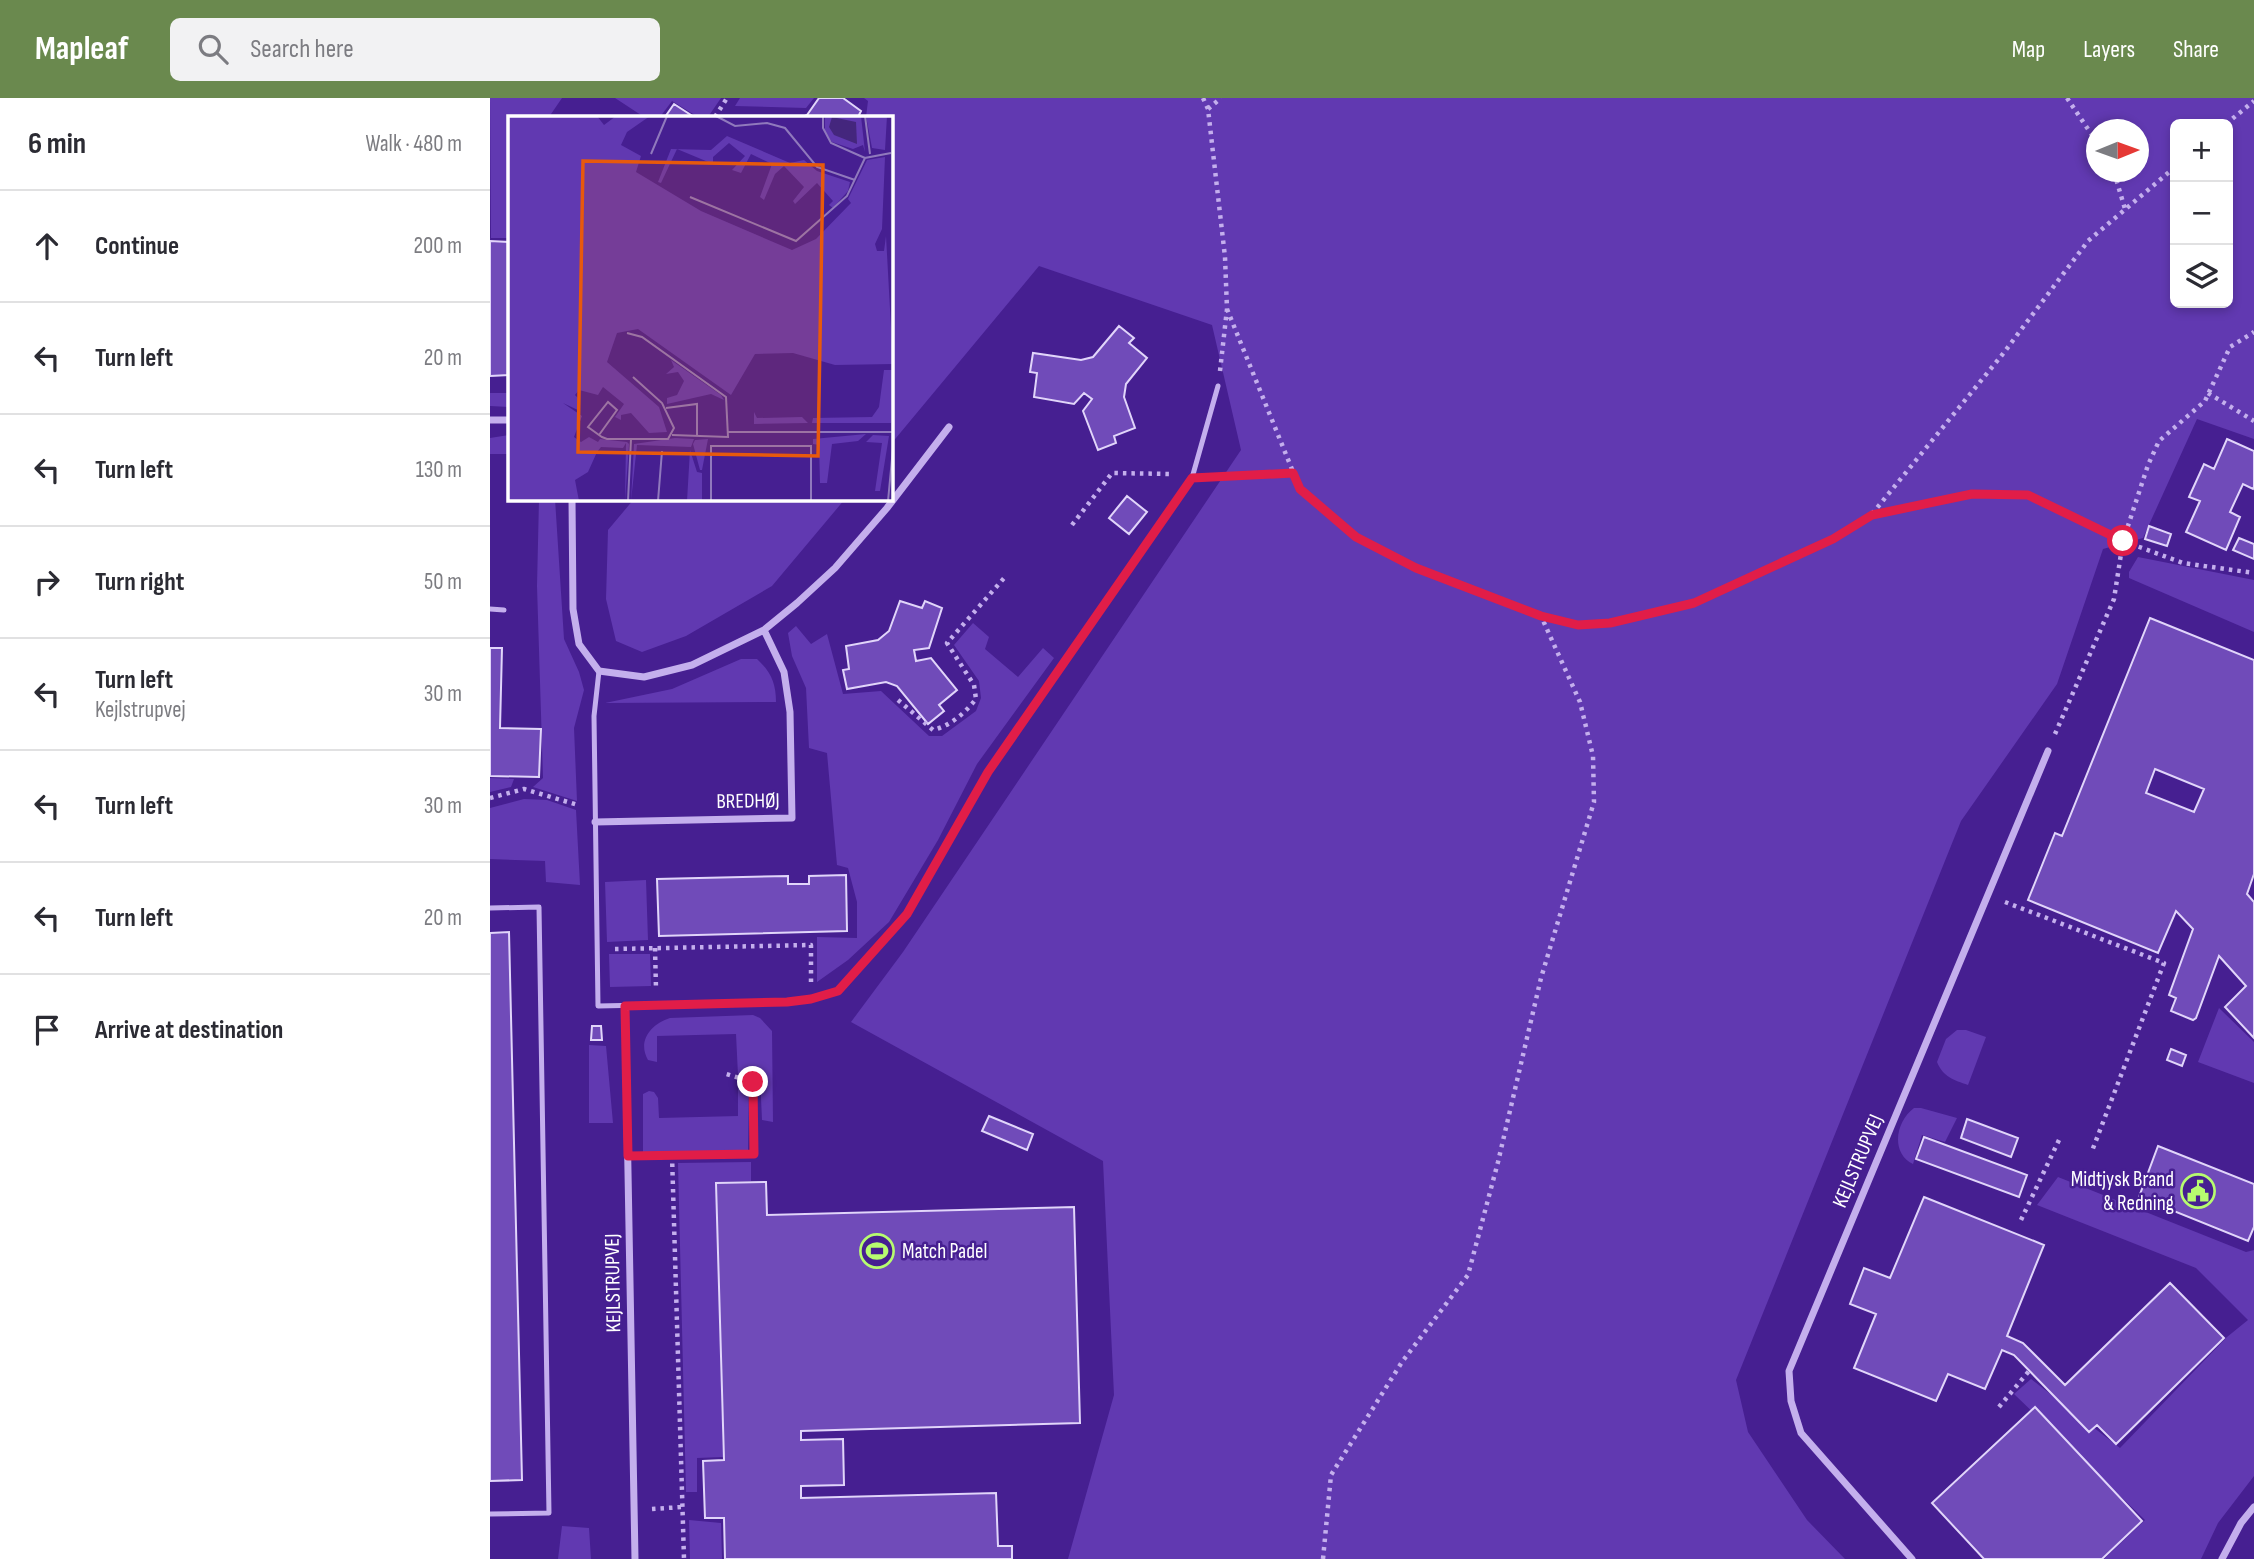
<!DOCTYPE html>
<html lang="en">
<head>
<meta charset="utf-8">
<style>
	body { margin:0; font-family:"Sofia Sans Condensed",sans-serif; background:#f2f2f3; color:#2b2b33 }
	.controls { position:absolute; right:21px; top:21px; display:grid; overflow:hidden; border-radius:10px; box-shadow:0 4px 10px #0003 }
	.controls button { width:63px; height:63px; display:grid; place-items:center; padding:0; border:0; border-bottom:2px solid #e1e1e2; background:#fff; color:#2b2b33; font:35px sans-serif }
	.compass { position:absolute; left:1596px; top:21px; width:63px; height:63px; border-radius:50%; background:#fff; box-shadow:0 4px 10px #0003; rotate:89deg }
	.stop { position:absolute; width:21px; height:21px; margin:-16px; border:5px solid #e11d48; border-radius:50%; background:#fff }
	.stop.end { background:#e11d48; border-color:#fff; box-shadow:0 2px 7px #0008 }
	.list { margin:0; padding:0; list-style:none }
	h2 { display:flex; justify-content:space-between; align-items:center; height:91px; margin:0; padding:0 28px; font-size:30px }
	h2 small { font-size:23px; font-weight:400; color:#7c7c81 }
	.list li { display:grid; grid-template-columns:46px 1fr auto; gap:21px; align-items:center; box-sizing:border-box; height:112px; padding:0 28px; border-top:2px solid #e1e1e2 }
	.list b { display:block; font-size:26px; white-space:nowrap }
	.list p { margin:0; font-size:23px; white-space:nowrap; color:#7c7c81 }
	.list em { font-size:23px; font-style:normal; color:#7c7c81 }
	.icon { flex:none; width:38px; height:38px; fill:none; stroke:currentColor; stroke-width:2; stroke-linecap:round; stroke-linejoin:round }
	.map { position:relative; flex:none; width:1764px; height:1461px; overflow:hidden }
	header { display:flex; align-items:center; gap:42px; box-sizing:border-box; height:98px; padding:0 35px; background:#6a894e; color:#fff }
	header strong { font-size:33px }
	nav { display:flex; gap:38px; margin-inline-start:auto; font-size:24px }
	.search { width:490px; height:63px; background:#f2f2f3; display:flex; align-items:center; gap:18px; box-sizing:border-box; padding:0 24px; border-radius:10px; color:#7c7c81; font-size:26px }
	main { display:flex }
	aside { flex:1; background:#fff }
	.map>svg:first-child { display:block }
</style>
</head>
<body>
<header>
<strong>Mapleaf</strong>
<div class="search"><svg class="icon" aria-label="search" viewBox="0 0 24 24"><circle cx="10" cy="10" r="6"/><path d="M15 15l6 6"/></svg>Search here</div>
<nav><a>Map</a><a>Layers</a><a>Share</a></nav>
</header>
<main>
<aside>
<h2>6 min<small>Walk · 480 m</small></h2>
<ul class="list">
<li><svg class="icon" aria-label="ahead" viewBox="0 0 24 24"><path d="M12 20V5M6 11l6-6 6 6"/></svg><div><b>Continue</b></div><em>200 m</em></li>
<li><svg class="icon" aria-label="left" viewBox="0 0 24 24"><path d="M17 20v-9H6M10 6l-5 5 5 5"/></svg><div><b>Turn left</b></div><em>20 m</em></li>
<li><svg class="icon" aria-label="left" viewBox="0 0 24 24"><path d="M17 20v-9H6M10 6l-5 5 5 5"/></svg><div><b>Turn left</b></div><em>130 m</em></li>
<li><svg class="icon" aria-label="right" viewBox="0 0 24 24"><path d="M7 20v-9h11M14 6l5 5-5 5"/></svg><div><b>Turn right</b></div><em>50 m</em></li>
<li><svg class="icon" aria-label="left" viewBox="0 0 24 24"><path d="M17 20v-9H6M10 6l-5 5 5 5"/></svg><div><b>Turn left</b><p>Kejlstrupvej</p></div><em>30 m</em></li>
<li><svg class="icon" aria-label="left" viewBox="0 0 24 24"><path d="M17 20v-9H6M10 6l-5 5 5 5"/></svg><div><b>Turn left</b></div><em>30 m</em></li>
<li><svg class="icon" aria-label="left" viewBox="0 0 24 24"><path d="M17 20v-9H6M10 6l-5 5 5 5"/></svg><div><b>Turn left</b></div><em>20 m</em></li>
<li><svg class="icon" aria-label="arrive" viewBox="0 0 24 24"><path d="M6 21V4h12l-3 4 3 4H6"/></svg><div><b>Arrive at destination</b></div></li>
</ul>
</aside>
<div class="map">
<svg width="1764" height="1461" viewBox="0 0 1764 1461">
	<rect width="100%" height="100%" fill="#461f91"/>
	<path fill="#6139b1" fill-rule="evenodd" d="M0 0H72L59 19H19V140H1Z
		M125 0H231L218 19H208L182 3 170 19H154Z
		M250 0H324L316 10 245 8Z
		M374 0H1764V341L1707 321 1653 440 1613 451 1567 586 1471 723 1246 1282 1258 1334 1317 1422 1355 1461H578L624 1297 613 1063 361 924 413 854 751 352 722 227 549 168 401 346V19H376L378 3ZM1738 26V205H1685V26ZM1606 32H1648V74H1606Z
		M0 295H19V309L0 308Z
		M19 337V356H0V340Z
		M49 401H65L74 541 89 574 94 592 84 630 87 703 43 689 53 680 47 488Z
		M144 401H355L282 488 196 538 152 554 126 543 116 501 118 432Z
		M1648 459 1764 482V534L1639 480V474Z
		M483 525 499 539 495 551 528 579 553 550 564 560 487 666 448 742 399 824 358 862 327 884V839L367 840V804L358 770 347 767 337 655 319 650 316 590 302 558 298 535 306 528 321 546 337 536 353 596 391 593 439 638H452L486 613 491 600 489 583 464 547Z
		M251 561H267C281 574 286 585 286 604L115 605 182 591Z
		M0 680 24 681 21 689 0 694Z
		M34 701 57 702 86 712 90 787 56 784 55 763 0 761V710Z
		M156 782 158 842 117 844 115 784Z
		M119 856H160L161 888 120 889Z
		M1729 910 1764 944V985L1708 964Z
		M263 917 270 920 282 933 283 1024 272 1022 270 978 248 977 246 936 167 938V964L158 962C147 943 161 926 180 920Z
		M1467 932H1476L1496 939 1478 987C1464 982 1453 979 1447 964L1456 941Z
		M99 947 116 948 123 1025H99Z
		M259 990 258 1053 153 1055V996L159 993 164 994 168 1000 169 1020 248 1018V991Z
		M1424 1010H1431L1467 1020 1455 1044 1432 1037 1423 1066C1400 1055 1406 1023 1424 1010Z
		M261 1064V1083L226 1084 233 1359 207 1360V1394H196L188 1065Z
		M1568 1079 1756 1154 1764 1152V1378L1728 1425 1711 1461H1614L1655 1422 1524 1296 1541 1281 1630 1350 1737 1239 1758 1222 1706 1170 1547 1107Z
		M199 1422 231 1425 232 1461H200Z
		M72 1428 99 1430 101 1461H68Z"/>
	<path fill="#704bb9" stroke="#e1d5fa" stroke-width="2" fill-rule="evenodd" d="M329 0H353L371 13 368 19H313L317 17Z
		M184 6 204 19H175Z
		M0 143 19 144V277L0 278Z
		M629 228 644 240 639 245 657 260 636 286 634 299 645 330 624 338 626 345 608 352 593 313 602 301 594 295 584 306 544 299 547 275 540 274 543 255 591 262 603 259Z
		M1737 341 1764 353V389L1763 391 1753 386 1740 414 1750 419 1736 452 1696 434 1710 403 1699 399 1714 366 1724 371Z
		M637 398 657 414 639 436 619 420Z
		M1659 428 1681 436 1677 448 1655 441Z
		M1749 440 1764 446V461L1743 452Z
		M410 503 432 510 435 503 452 510 439 550 424 552 426 563 441 560 467 592 449 607 454 613 438 626 407 588 396 584 357 591 353 572 359 571 356 548 388 542 399 533Z
		M1660 520 1764 562V776L1757 796 1764 804V940L1735 909 1756 888 1729 858 1706 920 1703 922 1681 913 1686 900 1679 897 1703 831 1686 813 1668 855 1538 802 1565 735 1572 738ZM1665 671 1714 691 1704 714 1656 695Z
		M0 550H12L10 630 51 631 49 679 0 678Z
		M356 777 357 833 169 838 167 781 298 778V786H319V778Z
		M19 834 32 1382 0 1383V835Z
		M102 928H111L112 942H101Z
		M1681 951 1696 957 1692 968 1677 962Z
		M499 1018 543 1036 537 1052 492 1033Z
		M1477 1021 1528 1040 1521 1059 1471 1040Z
		M1434 1039 1537 1077 1529 1099 1426 1061Z
		M1668 1048 1764 1086V1129L1758 1143 1649 1099Z
		M276 1084 277 1117 584 1109 590 1325 311 1333V1342L353 1341 354 1387 311 1388V1400L506 1395 508 1448H522V1461H235L234 1420H215L213 1363 234 1362 226 1085Z
		M1434 1099 1554 1147 1517 1238 1533 1245 1575 1287 1680 1185 1734 1240 1626 1346 1607 1327 1599 1334 1524 1257 1512 1252 1495 1291 1458 1276 1446 1303 1364 1270 1386 1216 1360 1206 1374 1170 1400 1180Z
		M1545 1309 1652 1423 1612 1461H1494L1442 1405Z"/>
	<g fill="none" stroke-linecap="round" stroke-linejoin="round">
		<path stroke="#c4afed" stroke-width="4.5" stroke-dasharray="3.5 5" stroke-linecap="butt" d="M713 0 718 11 735 159 737 211 730 273
			M1577 0 1606 43
			M718 11 731 0
			M225 19 237 0
			M1736 26 1764 3
			M1624 74 1635 111
			M737 211 810 391 866 438 926 470 1051 518 1088 527 1120 525 1204 505 1343 441 1382 417 1482 396 1538 397 1633 443 1693 465 1764 475
			M1718 295 1764 323
			M721 379 803 375
			M1382 416 1512 257 1598 143 1685 69
			M582 427 622 375 681 376
			M408 602 443 632C460 628 475 615 486 601L484 587 457 545 515 479
			M1565 636 1624 501 1633 443 1658 367 1669 343 1715 303 1740 249 1764 234
			M0 700 34 691 88 707
			M1515 804 1674 865 1602 1053
			M165 850 166 891
			M125 851 321 847V884
			M182 1057 194 1461
			M156 1058 264 1056 263 984 233 975
			M1531 1122 1569 1042
			M1509 1309 1539 1273
			M162 1411 192 1409
			M833 1461 841 1377 912 1264 978 1177 1008 1064 1051 880 1104 704 1103 658 1090 604 1051 518"/>
		<path stroke="#c4afed" stroke-width="5" d="M0 511 14 512
			M109 573 104 618 108 908 297 904 321 901 348 893 417 816 497 674 702 380 728 288
			M0 810 49 809 59 1415 0 1416"/>
		<path stroke="#c4afed" stroke-width="7" d="M0 322H19
			M82 401 83 511 89 546 109 573 154 579 202 567 274 532 307 505 345 470 397 410 459 329
			M105 724 302 720 300 614 294 574 274 532
			M135 908 145 1461
			M1422 1461 1311 1335 1301 1303 1299 1273 1558 653
			M1732 1461 1751 1425 1764 1409"/>
	</g>
	<g fill="none" stroke-linecap="round" stroke-linejoin="round">
		<path stroke="#e11d48" stroke-width="9" d="M263 984 264 1056 138 1058 135 908 297 904 321 901 348 893 417 816 498 674 702 380 803 375 810 391 866 439 926 470 1051 518 1088 527 1120 525 1204 505 1343 441 1382 417 1482 396 1538 397 1633 443"/>
	</g>
	<defs>
		<g id="civic-ring" transform="scale(1.75)"><circle r="9.5" fill="#461f91" stroke="#b7fc6f" stroke-width="1.5"/><path d="M-.6-6.5H3V-4.5H.6V-3L4-1V1h2V6H-6V1h2V-1L-.6-3ZM-1.2 2.5V6h2.4V2.5Z" fill="#b7fc6f"/></g>
		<g id="stadium-ring" transform="scale(1.75)"><circle r="9.5" fill="#461f91" stroke="#b7fc6f" stroke-width="1.5"/><path d="M0-5a6.5 5 0 1 0 0 10a6.5 5 0 1 0 0-10ZM-3.5-1.8h7v3.6h-7Z" fill="#b7fc6f"/></g>
	</defs>
	<g fill-rule="evenodd">
		<use href="#civic-ring" x="1708" y="1093"/>
		<use href="#stadium-ring" x="387" y="1153"/>
	</g>
	<g text-anchor="middle" dominant-baseline="central" stroke-width="5" stroke-linejoin="round" paint-order="stroke">
		<g font-size="21" fill="#fff" stroke="#461f91">
			<text transform="translate(258 703) rotate(-1)">BREDHØJ</text>
			<text transform="translate(1368 1063) rotate(-67)">KEJLSTRUPVEJ</text>
			<text transform="translate(123 1185) rotate(-91)">KEJLSTRUPVEJ</text>
		</g>
		<g font-size="21" fill="#fff" stroke="#461f91" text-anchor="end">
			<text x="1684" y="1081">Midtjysk Brand<tspan x="1684" dy="24">&amp; Redning</tspan></text>
			<text x="412" y="1153" text-anchor="start">Match Padel</text>
		</g>
	</g>
	<g transform="translate(18 18)">
		<rect width="385" height="385" fill="#461f91"/>
		<path d="M0 0H89L96 9 108 0H142L119 16 113 29 133 40 128 56 193 95 284 134 308 123 343 87 340 83 359 44 377 41 374 113 367 128 369 135H376L378 120 385 248 327 249 285 237 247 238 223 279 130 213 109 217 99 246 151 291 159 316 141 317 123 297 113 299V304L107 301 116 288 95 271 90 279 71 274 67 279 72 284V295L55 287 74 300 66 321 73 326 81 321 90 326 92 323 119 326 121 328 117 385 118 327 115 332 93 331 89 336 80 356 67 364 71 385H0ZM317 0H353L357 36 355 29 345 33 324 26 317 16ZM358 0H379L377 34 364 32ZM219 20 282 47 296 44 309 55 342 66 340 75 325 92 321 89 325 85 309 67 287 88 285 85 296 71 276 50 267 58 256 84 252 81 264 48 243 38 233 57 224 54 237 40 221 27 205 41V48L169 33 153 67 150 66 163 33 203 34ZM163 244 213 279 216 284 203 278 159 288V282L169 279 176 265 170 256 158 258 166 251ZM376 254H385L383 307H304L305 302 364 301 371 291ZM246 296 249 302 294 301 300 307 246 308ZM358 318 350 325 324 328 319 367H312L311 329 305 328V323ZM365 319 381 320 372 375H367L374 327 358 326ZM167 322 186 323 183 331 129 329 123 385 126 328ZM200 323 194 354H192L185 328 187 324ZM182 334 189 356 194 357V385H179Z" fill="#6139b1"/>
		<path d="M324 1 348 6 349 28 326 19 321 11Z" fill="#44267d"/>
		<path fill="none" stroke="#9079bd" stroke-width="2" d="M208 0 227 10 259 7 277 12 309 51 347 64M357 0 362 38M315 1V12L323 27 357 42M385 10V122M143 38 159 0M182 81 288 125 339 80 357 42 383 37M119 217 134 221 218 281 220 321 164 319M158 292 189 288V320M220 316H385M91 319 109 294 100 286 80 311 91 319 94 321 99 323H123L120 385M123 323H160L166 312 154 287 125 261M150 385 154 335M203 385V330H303V385M380 385 385 332"/>
		<path fill="#e8590c" fill-opacity="0.15" stroke="#e8590c" stroke-width="3.5" d="M75 45 315 49 310 340 70 336Z"/>
		<rect width="385" height="385" fill="none" stroke="#fff" stroke-width="3.5"/>
	</g>
</svg>
<div class="controls">
<button>+</button>
<button>−</button>
<button><svg class="icon" aria-label="layers" viewBox="0 0 24 24"><path d="M12 4l9 5-9 5-9-5zM3 14l9 5 9-5"/></svg></button>
</div>
<svg class="compass" viewBox="-18 -18 36 36"><path d="M0-13l5 13h-10z" fill="#e53935"/><path d="M0 13l5-13h-10z" fill="#7c7c81"/></svg>
<div class="stop" style="left:1633px;top:443px"></div>
<div class="stop end" style="left:263px;top:984px"></div>
</div>
</main>
</body>
</html>
